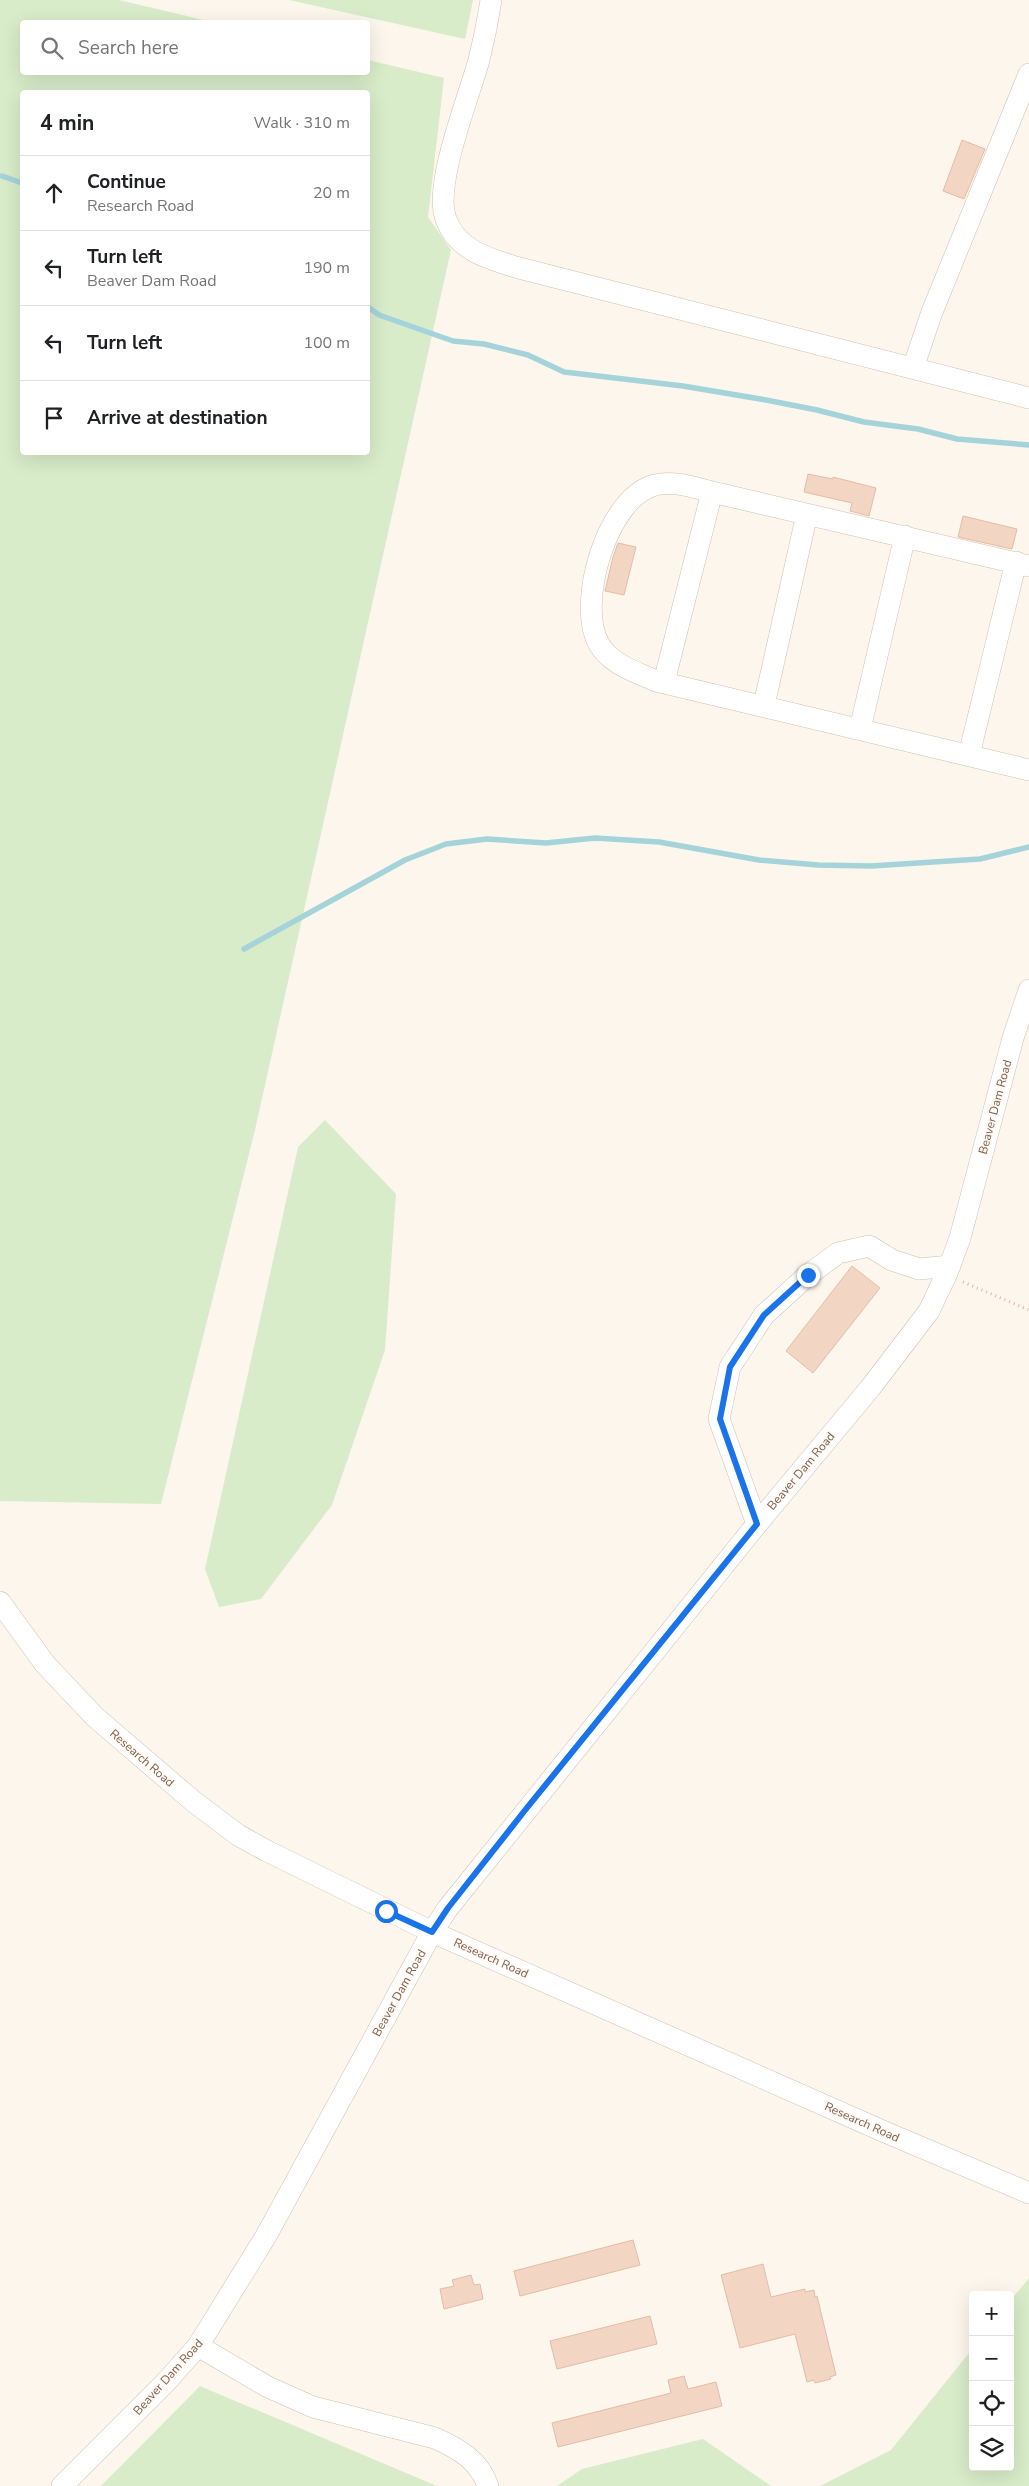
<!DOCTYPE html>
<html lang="en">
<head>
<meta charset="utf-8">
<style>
	body { margin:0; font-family:"Nunito Sans",sans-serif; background:#f6f6f6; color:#202124 }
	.controls { position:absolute; right:15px; bottom:15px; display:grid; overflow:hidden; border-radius:5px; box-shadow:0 5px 20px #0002 }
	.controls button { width:45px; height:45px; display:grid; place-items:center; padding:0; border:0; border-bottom:1px solid #e0e0e0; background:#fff; color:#202124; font:25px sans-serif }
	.stop { position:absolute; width:15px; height:15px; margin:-11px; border:4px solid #1a73e8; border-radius:50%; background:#fff }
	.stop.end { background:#1a73e8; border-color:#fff; box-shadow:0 1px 5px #0008 }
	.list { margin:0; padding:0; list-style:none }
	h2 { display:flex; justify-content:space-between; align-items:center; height:65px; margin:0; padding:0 20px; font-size:21px }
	h2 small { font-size:16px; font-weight:400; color:#757577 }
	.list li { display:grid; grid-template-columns:32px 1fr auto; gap:15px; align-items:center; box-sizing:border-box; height:75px; padding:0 20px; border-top:1px solid #e0e0e0 }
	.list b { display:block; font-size:19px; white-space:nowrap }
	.list p { margin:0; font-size:16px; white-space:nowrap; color:#757577 }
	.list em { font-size:16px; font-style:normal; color:#757577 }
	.icon { flex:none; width:28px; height:28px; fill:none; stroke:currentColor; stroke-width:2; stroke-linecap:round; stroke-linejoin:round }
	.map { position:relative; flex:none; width:1029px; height:2486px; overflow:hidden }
	.search { position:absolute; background:#fff; box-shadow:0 5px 20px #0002; left:20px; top:20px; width:350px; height:55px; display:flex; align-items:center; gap:12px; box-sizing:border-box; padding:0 18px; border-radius:5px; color:#757577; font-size:19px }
	.panel { position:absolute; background:#fff; box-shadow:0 5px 20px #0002; left:20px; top:90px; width:350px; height:365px; border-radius:5px }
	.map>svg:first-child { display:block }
</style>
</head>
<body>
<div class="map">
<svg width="1029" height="2486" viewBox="0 0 1029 2486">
	<rect width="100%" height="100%" fill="#fdf6ec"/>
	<path fill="#d8ecc9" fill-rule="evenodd" d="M0 0H119L212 22H22V72H368V60L444 78 428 217 451 250 255 1130 161 1504 0 1501ZM22 92H368V452H22Z
		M289 0H473L465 39Z
		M325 1120 396 1194 385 1350 332 1505 261 1599 219 1607 205 1569 298 1147Z
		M1029 2278V2486H820L891 2450 973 2348V2467H1010V2301Z
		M200 2386 437 2486H101Z
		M703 2439 771 2486H557L582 2469Z"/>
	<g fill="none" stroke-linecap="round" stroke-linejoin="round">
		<path stroke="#a5d3da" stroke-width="5.5" d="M2 176 22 183
			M368 307 379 315 453 341 484 344 528 355 564 372 683 386 766 400 817 410 864 422 918 429 957 439 1029 445
			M244 949 405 860 446 844 487 839 546 843 595 838 659 842 759 860 818 865 871 866 980 859 1029 847"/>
	</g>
	<path fill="#f3d5c3" stroke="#e6bba3" d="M962 140 985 149 964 199 943 191Z
		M808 474 833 479V477L876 488 869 516 850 511 852 503 804 492Z
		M963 516 1017 529 1012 549 958 537Z
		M618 543 636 547 624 595 605 591 613 557Z
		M852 1266 880 1288 813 1373 786 1351Z
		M633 2240 640 2265 520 2296 514 2271Z
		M763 2264 771 2297 805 2289V2292L814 2290 815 2297 817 2296 836 2375 830 2377 831 2379 815 2383 814 2380 807 2382 795 2334 740 2348 721 2275Z
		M471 2275 474 2285 480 2284 483 2299 444 2309 440 2289 454 2286 452 2280Z
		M650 2316 657 2344 557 2369 550 2341Z
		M684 2376 688 2389 716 2382 722 2406 558 2447 552 2423 671 2393 668 2380Z"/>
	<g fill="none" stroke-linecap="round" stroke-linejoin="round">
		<g stroke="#d1beb0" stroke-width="22">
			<path id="minor" d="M491 0C488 20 484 40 479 60 469 97 433 185 446 219 457 251 490 259 519 268L1029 398
				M913 368 932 312 1029 74
				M1029 566 712 492C695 488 673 480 655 485 607 497 576 604 599 644 610 664 636 672 656 681L1029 770
				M664 682 712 492
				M764 705 807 514
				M860 729 905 536
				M969 755 1016 562
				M757 1524 719 1419 730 1367 764 1315 808 1275 838 1253 869 1246 892 1260 919 1269 950 1266
				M0 1602 45 1664 95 1717 193 1801 238 1835 267 1851 432 1932 885 2132 1029 2193
				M198 2346 268 2387 313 2407 435 2438C459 2449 479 2460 488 2486
				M62 2486 166 2382 198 2346 266 2236 432 1932 448 1908 757 1524 871 1387 929 1311 947 1273 960 1238 1013 1038 1029 990"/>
		</g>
		<path stroke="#d9b8a5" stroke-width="3" stroke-dasharray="1 4" stroke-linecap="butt" d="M963 1282 1029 1310"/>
		<use href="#minor" stroke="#fff" stroke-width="21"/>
	</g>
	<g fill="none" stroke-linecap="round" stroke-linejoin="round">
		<path stroke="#1a73e8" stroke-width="6" d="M386 1911 432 1932 448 1908 526 1809 757 1524 720 1419 730 1367 764 1315 808 1275"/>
	</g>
	<g text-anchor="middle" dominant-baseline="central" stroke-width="4" stroke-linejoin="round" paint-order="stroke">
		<g font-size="12" fill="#7a5c4d" stroke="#fffaf3">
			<text transform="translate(995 1107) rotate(-75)">Beaver Dam Road</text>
			<text transform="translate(801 1471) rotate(-50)">Beaver Dam Road</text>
			<text transform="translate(142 1758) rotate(41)">Research Road</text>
			<text transform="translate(491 1958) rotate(24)">Research Road</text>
			<text transform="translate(399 1993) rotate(-61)">Beaver Dam Road</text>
			<text transform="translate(862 2122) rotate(24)">Research Road</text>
			<text transform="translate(168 2377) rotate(-48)">Beaver Dam Road</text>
		</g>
	</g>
</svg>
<div class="controls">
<button>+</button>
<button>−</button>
<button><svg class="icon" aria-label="locate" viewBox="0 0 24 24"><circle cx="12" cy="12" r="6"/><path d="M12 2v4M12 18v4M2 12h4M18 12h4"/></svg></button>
<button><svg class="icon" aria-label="layers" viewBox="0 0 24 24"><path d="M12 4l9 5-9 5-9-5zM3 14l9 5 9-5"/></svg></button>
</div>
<div class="stop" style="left:386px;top:1911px"></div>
<div class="stop end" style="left:808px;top:1275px"></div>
<div class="search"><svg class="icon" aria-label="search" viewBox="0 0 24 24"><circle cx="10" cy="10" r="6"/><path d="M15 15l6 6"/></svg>Search here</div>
<section class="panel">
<h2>4 min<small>Walk · 310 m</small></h2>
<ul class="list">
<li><svg class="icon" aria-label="ahead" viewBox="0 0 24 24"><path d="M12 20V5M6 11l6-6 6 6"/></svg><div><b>Continue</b><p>Research Road</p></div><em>20 m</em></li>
<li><svg class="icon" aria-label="left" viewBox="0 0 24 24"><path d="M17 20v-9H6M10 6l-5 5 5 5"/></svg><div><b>Turn left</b><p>Beaver Dam Road</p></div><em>190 m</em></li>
<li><svg class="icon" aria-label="left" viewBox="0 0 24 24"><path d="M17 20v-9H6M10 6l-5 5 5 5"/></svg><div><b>Turn left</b></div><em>100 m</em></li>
<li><svg class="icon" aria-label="arrive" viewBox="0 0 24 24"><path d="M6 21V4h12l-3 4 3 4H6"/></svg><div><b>Arrive at destination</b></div></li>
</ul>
</section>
</div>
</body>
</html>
